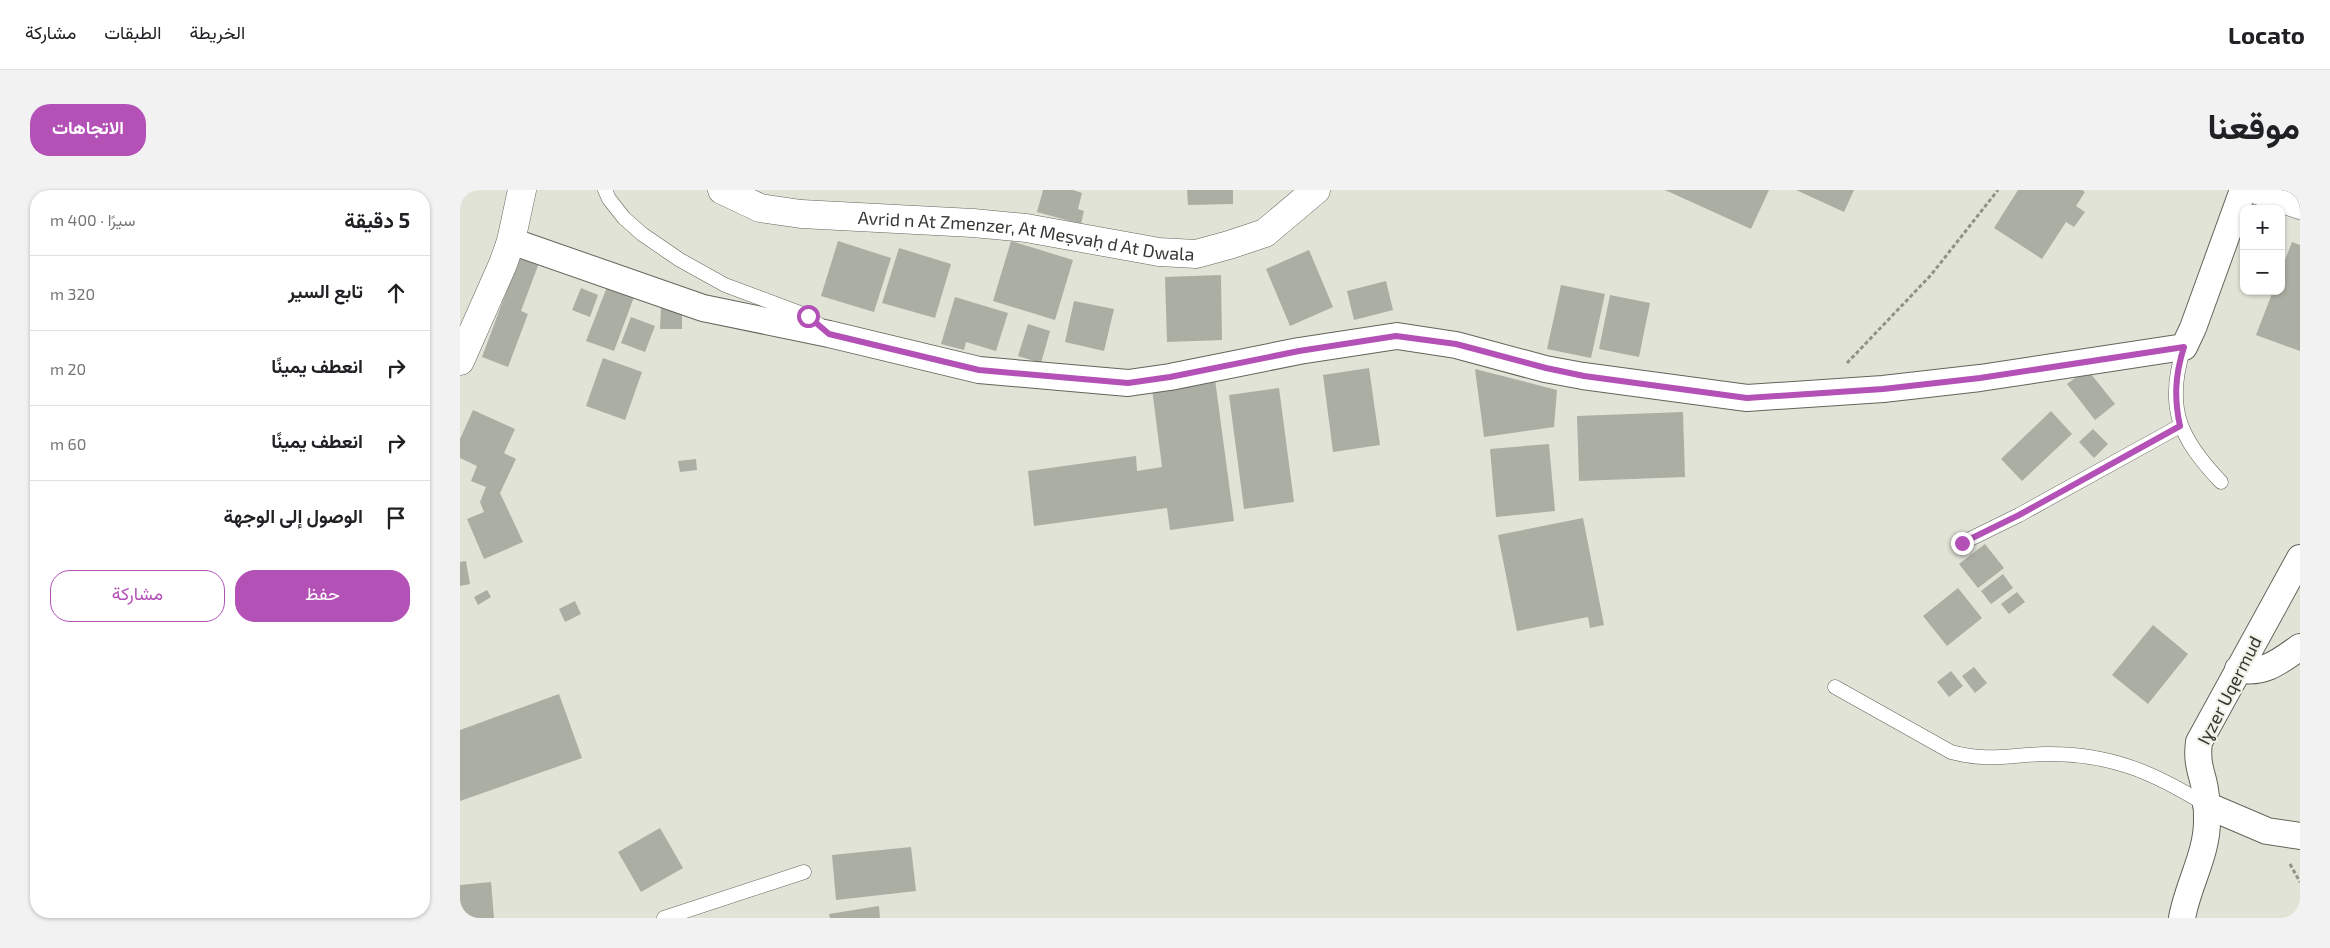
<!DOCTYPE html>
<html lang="ar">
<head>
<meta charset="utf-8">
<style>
	body { margin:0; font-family:"Exo 2",Vazirmatn,sans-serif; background:#f2f2f2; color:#202124; direction:rtl }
	.controls { position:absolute; right:15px; top:15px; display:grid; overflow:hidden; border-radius:10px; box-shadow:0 1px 4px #0004 }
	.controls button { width:45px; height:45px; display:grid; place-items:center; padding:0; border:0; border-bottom:1px solid #e0e0e0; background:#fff; color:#202124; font:25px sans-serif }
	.stop { position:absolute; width:15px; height:15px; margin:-11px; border:4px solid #b451b7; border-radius:50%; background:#fff }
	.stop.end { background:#b451b7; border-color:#fff; box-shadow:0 1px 5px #0008 }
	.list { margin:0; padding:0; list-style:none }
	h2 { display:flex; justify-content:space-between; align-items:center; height:65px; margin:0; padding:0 20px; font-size:21px }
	h2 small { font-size:16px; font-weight:400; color:#757577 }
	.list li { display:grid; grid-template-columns:32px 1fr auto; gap:15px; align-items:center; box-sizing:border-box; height:75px; padding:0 20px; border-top:1px solid #e0e0e0 }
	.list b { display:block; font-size:19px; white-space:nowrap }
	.list em { font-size:16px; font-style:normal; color:#757577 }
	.actions { display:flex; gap:10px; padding:15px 20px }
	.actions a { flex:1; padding:11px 0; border:1px solid #b451b7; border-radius:20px; text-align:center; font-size:18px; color:#b451b7 }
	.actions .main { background:#b451b7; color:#fff }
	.icon { flex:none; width:28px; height:28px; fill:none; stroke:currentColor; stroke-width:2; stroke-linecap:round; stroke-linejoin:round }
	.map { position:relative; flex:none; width:1840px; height:728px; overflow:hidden; direction:ltr; border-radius:20px }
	header { display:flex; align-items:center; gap:30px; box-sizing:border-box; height:70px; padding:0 25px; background:#fff; border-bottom:1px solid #e0e0e0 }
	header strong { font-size:24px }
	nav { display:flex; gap:28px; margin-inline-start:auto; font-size:18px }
	.intro { display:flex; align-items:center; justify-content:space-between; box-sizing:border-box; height:120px; padding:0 30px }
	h1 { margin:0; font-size:35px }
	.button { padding:12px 22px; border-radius:20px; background:#b451b7; color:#fff; font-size:18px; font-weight:700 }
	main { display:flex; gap:30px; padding:0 30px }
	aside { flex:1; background:#fff; border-radius:20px; box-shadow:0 1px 4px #0004 }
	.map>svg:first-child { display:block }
</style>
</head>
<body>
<header>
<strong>Locato</strong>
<nav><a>الخريطة</a><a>الطبقات</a><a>مشاركة</a></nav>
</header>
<div class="intro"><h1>موقعنا</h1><a class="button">الاتجاهات</a></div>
<main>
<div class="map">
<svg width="1840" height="728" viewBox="0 0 1840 728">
	<rect width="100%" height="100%" fill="#e1e3d7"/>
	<path fill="#abaea2" d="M583 0H613L622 3 618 19 624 21 621 34 577 22Z
		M727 0H773V14L728 15Z
		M1205 0H1309L1291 39Z
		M1336 0H1394L1384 22Z
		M1558 0H1622L1625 2 1616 16 1625 22 1614 37 1606 32 1582 69 1534 38Z
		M378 51 431 68 414 122 361 106Z
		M551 51 613 70 595 130 533 111Z
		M1832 52 1840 55V161L1796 145 1813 101H1821V80Z
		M439 58 491 74 475 128 422 113Z
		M849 60 873 117 830 136 806 79Z
		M60 65 79 73 61 121 68 124 48 177 22 167Z
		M761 85 762 150 707 152 705 87Z
		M926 91 933 120 894 130 887 101Z
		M1101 95 1145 104 1131 168 1087 159Z
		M147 97 174 107 154 161 126 151Z
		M121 98 138 105 130 127 112 120Z
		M1150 105 1190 113 1179 167 1139 159Z
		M495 107 548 123 536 161 506 152 504 160 481 154Z
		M614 111 654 119 644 161 605 152Z
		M201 117H222V139H200Z
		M171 127 195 136 185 162 161 153Z
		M568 134 590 141 581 173 558 166Z
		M143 168 182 182 165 230 126 216Z
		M909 178 920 255 873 262 863 185Z
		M1015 179 1097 200 1094 237 1024 247Z
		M1627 179 1655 214 1635 230 1607 194Z
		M754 182 774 331 710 340 707 318 574 336 568 281 676 266 677 281 702 277 691 191Z
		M819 198 834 312 784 319 769 205Z
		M13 220 55 239 44 263 56 269 40 303 63 352 24 369 7 329 24 322 20 312 26 297 11 291 17 276 0 268V249Z
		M1591 221 1612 244 1562 291 1541 269Z
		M1223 222 1225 287 1119 291 1117 226Z
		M1633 239 1648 254 1634 268 1619 252Z
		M1089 254 1095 321 1036 327 1030 259Z
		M236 269 237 280 220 282 218 271Z
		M1123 328 1144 435 1130 438 1128 427 1057 441 1038 345Z
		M1525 354 1544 378 1518 398 1499 374Z
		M6 371 10 394 0 396V372Z
		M1543 384 1553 398 1531 414 1521 401Z
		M1498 398 1522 428 1487 456 1463 426Z
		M27 400 31 407 18 415 14 407Z
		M1557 402 1565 412 1549 424 1541 414Z
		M115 411 121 424 105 432 99 419Z
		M1693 435 1728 464 1688 514 1652 485Z
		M1514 477 1527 493 1515 503 1502 486Z
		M1491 481 1503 496 1489 507 1477 492Z
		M99 504 122 568 0 611V540Z
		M200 638 223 678 181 702 158 662Z
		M451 657 456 701 376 710 372 665Z
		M31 692 34 728H0V695Z
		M419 716 420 728H370L369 724Z"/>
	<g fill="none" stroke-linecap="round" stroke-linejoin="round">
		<g stroke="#63655a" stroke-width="15">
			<path id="service" d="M145 0 149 9 164 28 182 44 220 70 265 95 348 126 363 138
				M1724 157C1705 217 1719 248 1761 292
				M1502 353 1559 325 1720 236
				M1375 497 1491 562C1527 572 1550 565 1585 564 1649 563 1693 582 1746 615
				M204 728 344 682"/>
		</g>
		<g stroke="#63655a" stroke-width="28">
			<path id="minor" d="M51 51 243 118 369 144 519 180 668 193 710 187 839 161 937 146 996 155 1085 179 1123 186 1287 208 1423 199 1520 188 1724 157 1733 138 1783 0
				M1778 479C1804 485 1820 471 1840 457
				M1746 615 1807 641 1840 646
				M1722 728C1728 694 1748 663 1747 628 1747 616 1746 601 1743 590 1739 576 1737 567 1739 552L1840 368"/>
		</g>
		<g stroke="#63655a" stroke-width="29">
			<path id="tertiary" d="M0 171 43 74 51 51 62 0"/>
		</g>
		<g stroke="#63655a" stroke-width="29">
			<g id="secondary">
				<path id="s1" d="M262 0 300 18 341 24 513 33 566 38 699 62 736 64 769 55 805 43 856 0"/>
				<path d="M1797 0 1840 15"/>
			</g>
		</g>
		<path stroke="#909188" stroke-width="3" stroke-dasharray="4 2.5" stroke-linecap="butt" d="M1387 173 1471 85 1538 0
			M1830 674 1840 692"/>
		<use href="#service" stroke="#fff" stroke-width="14"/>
		<use href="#minor" stroke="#fff" stroke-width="26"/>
		<use href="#tertiary" stroke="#fff" stroke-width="28"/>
		<use href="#secondary" stroke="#fff" stroke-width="28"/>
	</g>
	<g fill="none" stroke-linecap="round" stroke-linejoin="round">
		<path stroke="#b451b7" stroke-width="6" d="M348 126 369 144 519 180 668 193 710 187 839 161 936 146 996 154 1086 178 1124 186 1287 208 1423 199 1520 188 1724 157C1715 185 1714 208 1720 236L1559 325 1502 353"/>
	</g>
	<g text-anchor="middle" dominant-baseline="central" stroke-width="4" stroke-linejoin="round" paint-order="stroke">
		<g font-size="18" fill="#363732" stroke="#eef1e4">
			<text stroke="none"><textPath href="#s1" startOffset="310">Avrid n At Zmenzer, At Meṣvaḥ d At Dwala</textPath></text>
			<text transform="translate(1769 500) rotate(-63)">Iɣzer Uqermud</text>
		</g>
	</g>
</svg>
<div class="controls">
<button>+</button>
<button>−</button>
</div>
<div class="stop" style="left:348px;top:126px"></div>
<div class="stop end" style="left:1502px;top:353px"></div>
</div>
<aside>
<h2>5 دقيقة<small>سيرًا · 400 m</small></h2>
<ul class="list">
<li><svg class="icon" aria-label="ahead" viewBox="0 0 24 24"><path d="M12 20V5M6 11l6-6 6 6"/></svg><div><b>تابع السير</b></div><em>320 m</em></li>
<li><svg class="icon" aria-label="right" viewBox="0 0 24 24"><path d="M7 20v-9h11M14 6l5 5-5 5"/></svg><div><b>انعطف يمينًا</b></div><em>20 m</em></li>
<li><svg class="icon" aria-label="right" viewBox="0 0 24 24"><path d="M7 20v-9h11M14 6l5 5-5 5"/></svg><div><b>انعطف يمينًا</b></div><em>60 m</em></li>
<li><svg class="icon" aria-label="arrive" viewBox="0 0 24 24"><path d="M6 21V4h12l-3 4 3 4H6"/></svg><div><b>الوصول إلى الوجهة</b></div></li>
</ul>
<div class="actions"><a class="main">حفظ</a><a>مشاركة</a></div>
</aside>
</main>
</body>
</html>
